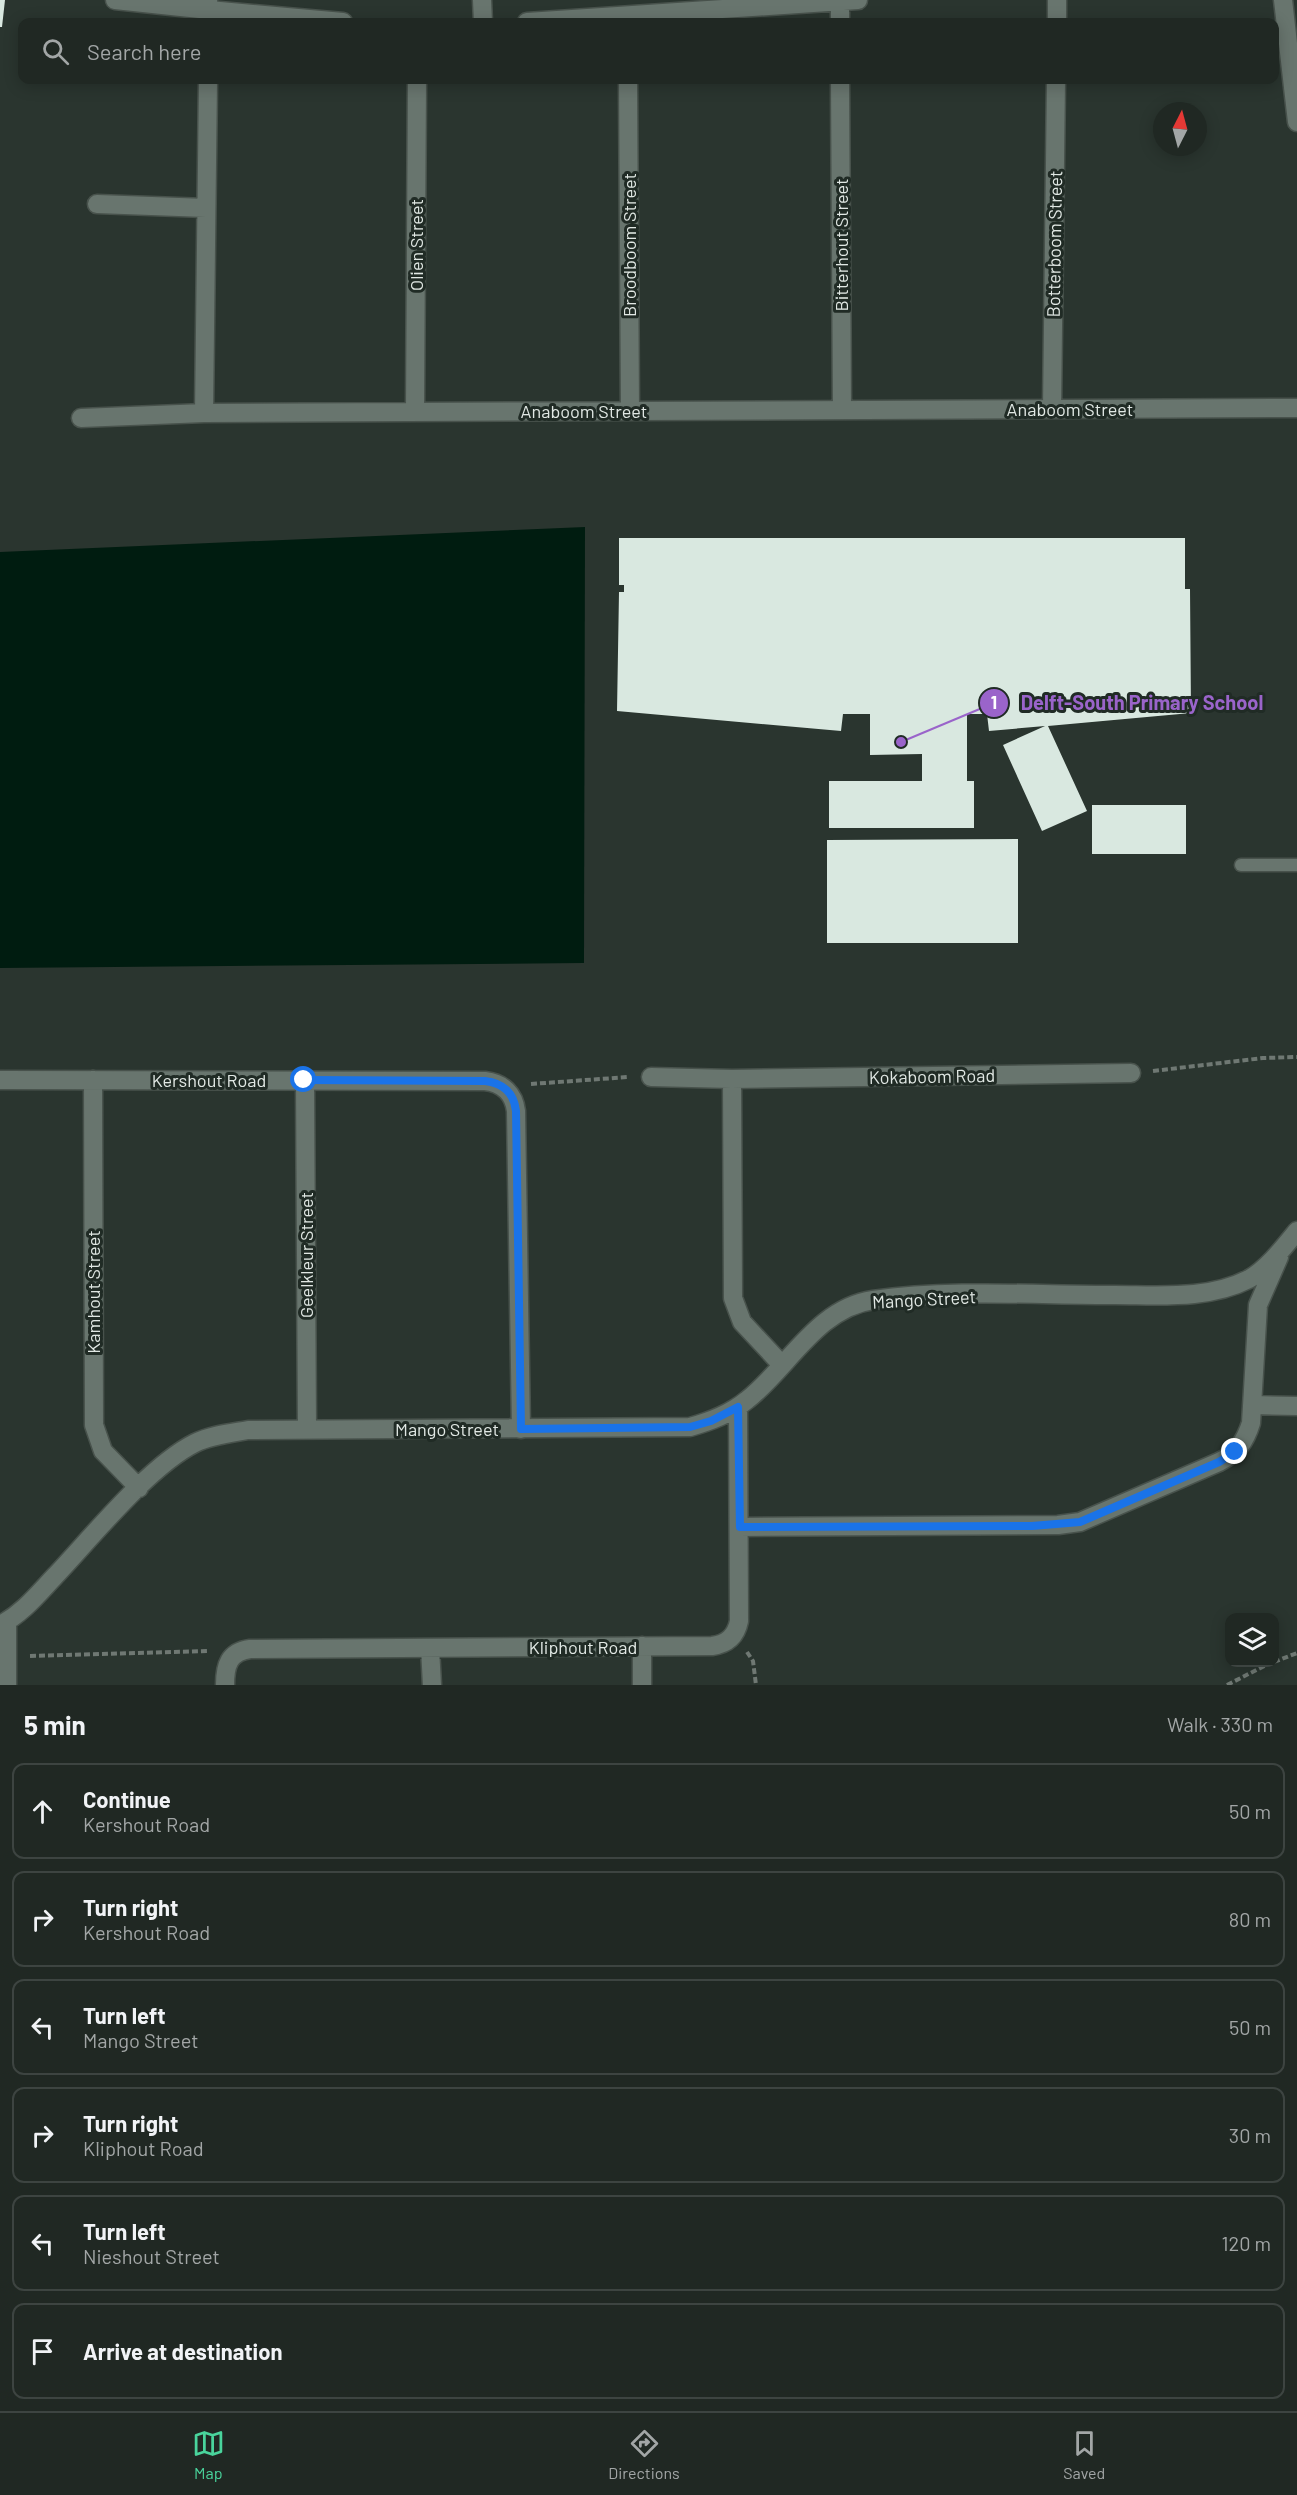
<!DOCTYPE html>
<html lang="en">
<head>
<meta charset="utf-8">
<style>
	body { margin:0; font-family:Barlow,sans-serif; background:#28302b; color:#f1f3f6 }
	.controls { position:absolute; right:18px; bottom:18px; display:grid; overflow:hidden; border-radius:12px; box-shadow:0 3px 15px #0003 }
	.controls button { width:54px; height:54px; display:grid; place-items:center; padding:0; border:0; border-bottom:2px solid #3d4441; background:#202823; color:#f1f3f6; font:30px sans-serif }
	.compass { position:absolute; left:1153px; top:102px; width:54px; height:54px; border-radius:50%; background:#202823; box-shadow:0 3px 15px #0003; rotate:6deg }
	.stop { position:absolute; width:18px; height:18px; margin:-14px; border:4px solid #1a73e8; border-radius:50%; background:#fff }
	.stop.end { background:#1a73e8; border-color:#fff; box-shadow:0 2px 6px #0008 }
	.list { margin:0; padding:0; list-style:none }
	h2 { display:flex; justify-content:space-between; align-items:center; height:78px; margin:0; padding:0 24px; font-size:26px }
	h2 small { font-size:20px; font-weight:400; color:#a2a6a6 }
	.list li { display:grid; grid-template-columns:39px 1fr auto; gap:18px; align-items:center; box-sizing:border-box; height:96px; margin:0 12px 12px; padding:0 12px; border:2px solid #3d4441; border-radius:12px }
	.list b { display:block; font-size:22px; white-space:nowrap }
	.list p { margin:0; font-size:20px; white-space:nowrap; color:#a2a6a6 }
	.list em { font-size:20px; font-style:normal; color:#a2a6a6 }
	.icon { flex:none; width:33px; height:33px; fill:none; stroke:currentColor; stroke-width:2; stroke-linecap:round; stroke-linejoin:round }
	.map { position:relative; flex:none; width:1297px; height:1685px; overflow:hidden }
	.search { position:absolute; background:#202823; box-shadow:0 3px 15px #0003; left:18px; right:18px; top:18px; height:66px; display:flex; align-items:center; gap:15px; box-sizing:border-box; padding:0 21px; border-radius:12px; color:#a2a6a6; font-size:22px }
	.sheet { height:726px; background:#202823 }
	nav { display:flex; justify-content:space-around; align-items:center; box-sizing:border-box; height:84px; border-top:2px solid #3d4441; background:#202823; font-size:16px; color:#a2a6a6 }
	nav a { display:grid; justify-items:center; gap:3px }
	nav .on { color:#49d49c }
	.map>svg:first-child { display:block }
</style>
</head>
<body>
<div class="map">
<svg width="1297" height="1685" viewBox="0 0 1297 1685">
	<rect width="100%" height="100%" fill="#2a352f"/>
	<path fill="#001c10" d="M585 527 584 963 0 968V552Z"/>
	<path fill="#d9e8e0" d="M0 0H5L2 27H0Z
		M619 538H1185V589H1190L1191 713 1048 726 1087 811 1042 831 1003 745 1045 726 989 731 987 714H967V781H974V828H829V781H922V754L870 755V714H843L841 731 617 711 619 592H624V585H619Z
		M1092 805H1186V854H1092Z
		M1018 839V943H827V840Z"/>
	<g fill="none" stroke-linecap="round" stroke-linejoin="round">
		<g stroke="#48524c" stroke-width="15">
			<path id="service" d="M1241 865H1297"/>
		</g>
		<g stroke="#48524c" stroke-width="21">
			<path id="minor" d="M115 0 209 10 208 0
				M482 0 483 22
				M1283 0 1297 122
				M840 1V22
				M209 22V10L343 22
				M527 22 858 0
				M1057 22V0
				M208 80 204 413 1297 408
				M628 80 630 411
				M840 80 842 410
				M97 204 206 208
				M1052 409 1056 80
				M415 411 417 80
				M81 418 204 413
				M651 1077 732 1079 1131 1073
				M732 1079 733 1298 742 1322 782 1365
				M0 1080 485 1081C503 1083 514 1094 516 1111L521 1429
				M93 1080 94 1425 103 1451 139 1488
				M305 1080 307 1430
				M1252 1405 1297 1406
				M739 1527 1058 1525 1080 1522 1219 1462C1237 1453 1245 1442 1251 1423L1258 1305 1279 1257
				M7 1622V1685
				M0 1625C22 1614 38 1594 55 1576 91 1538 149 1466 195 1443 211 1435 231 1433 248 1430L690 1427C711 1421 730 1414 747 1400 788 1368 817 1308 873 1300 952 1289 1035 1295 1115 1295 1159 1295 1208 1300 1249 1279 1267 1269 1284 1247 1297 1231
				M430 1648 432 1685
				M225 1685C225 1665 229 1652 250 1649L712 1646C727 1644 736 1636 739 1621L738 1407
				M642 1685V1646"/>
		</g>
		<path stroke="#6f7873" stroke-width="4" stroke-dasharray="6 3" stroke-linecap="butt" d="M1153 1071 1263 1058 1297 1057
			M531 1084 628 1077
			M747 1652 753 1661 756 1685
			M30 1656 208 1651
			M1274 1662 1297 1653
			M1227 1685 1272 1662"/>
		<use href="#service" stroke="#68756e" stroke-width="12"/>
		<use href="#minor" stroke="#68756e" stroke-width="18"/>
	</g>
	<g fill="none" stroke-linecap="round" stroke-linejoin="round">
		<path stroke="#1a73e8" stroke-width="8" d="M304 1080 485 1081C503 1083 514 1093 516 1111L521 1429 690 1427 711 1421 738 1407 740 1527 1032 1526 1080 1522 1219 1462 1235 1452"/>
	</g>
	<g text-anchor="middle" dominant-baseline="central" stroke-width="6" stroke-linejoin="round" paint-order="stroke">
		<g font-size="18" fill="#e1e8e4" stroke="#202b25">
			<text transform="translate(1054 244) rotate(-89)">Botterboom Street</text>
			<text transform="translate(416 245) rotate(-90)">Olien Street</text>
			<text transform="translate(629 245) rotate(-90)">Broodboom Street</text>
			<text transform="translate(841 245) rotate(-90)">Bitterhout Street</text>
			<text x="1070" y="409">Anaboom Street</text>
			<text x="584" y="411">Anaboom Street</text>
			<text transform="translate(932 1076) rotate(-1)">Kokaboom Road</text>
			<text x="209" y="1080">Kershout Road</text>
			<text transform="translate(306 1255) rotate(-90)">Geelkleur Street</text>
			<text transform="translate(93 1292) rotate(-90)">Kamhout Street</text>
			<text transform="translate(924 1299) rotate(-3)">Mango Street</text>
			<text x="447" y="1429">Mango Street</text>
			<text x="583" y="1647">Kliphout Road</text>
		</g>
	</g>
	<path fill="none" stroke="#9a64ca" stroke-width="2" d="M901 742L994 703"/>
	<g fill="#9a64ca" stroke="#202b25" stroke-width="2">
		<circle cx="901" cy="742" r="6"/>
		<circle cx="994" cy="703" r="15"/>
	</g>
	<g font-size="18" text-anchor="middle" font-weight="bold" fill="#fff">
		<text x="994" y="709">1</text>
	</g>
	<g font-size="20" text-anchor="middle" font-weight="bold" fill="#9a64ca" stroke="#202b25" stroke-width="6" stroke-linejoin="round" paint-order="stroke">
		<text x="1142" y="710">Delft-South Primary School</text>
	</g>
</svg>
<div class="controls">
<button><svg class="icon" aria-label="layers" viewBox="0 0 24 24"><path d="M12 4l9 5-9 5-9-5zM3 14l9 5 9-5"/></svg></button>
</div>
<svg class="compass" viewBox="-18 -18 36 36"><path d="M0-13l5 13h-10z" fill="#e53935"/><path d="M0 13l5-13h-10z" fill="#a2a6a6"/></svg>
<div class="stop" style="left:304px;top:1080px"></div>
<div class="stop end" style="left:1235px;top:1452px"></div>
<div class="search"><svg class="icon" aria-label="search" viewBox="0 0 24 24"><circle cx="10" cy="10" r="6"/><path d="M15 15l6 6"/></svg>Search here</div>
</div>
<section class="sheet">
<h2>5 min<small>Walk · 330 m</small></h2>
<ul class="list">
<li><svg class="icon" aria-label="ahead" viewBox="0 0 24 24"><path d="M12 20V5M6 11l6-6 6 6"/></svg><div><b>Continue</b><p>Kershout Road</p></div><em>50 m</em></li>
<li><svg class="icon" aria-label="right" viewBox="0 0 24 24"><path d="M7 20v-9h11M14 6l5 5-5 5"/></svg><div><b>Turn right</b><p>Kershout Road</p></div><em>80 m</em></li>
<li><svg class="icon" aria-label="left" viewBox="0 0 24 24"><path d="M17 20v-9H6M10 6l-5 5 5 5"/></svg><div><b>Turn left</b><p>Mango Street</p></div><em>50 m</em></li>
<li><svg class="icon" aria-label="right" viewBox="0 0 24 24"><path d="M7 20v-9h11M14 6l5 5-5 5"/></svg><div><b>Turn right</b><p>Kliphout Road</p></div><em>30 m</em></li>
<li><svg class="icon" aria-label="left" viewBox="0 0 24 24"><path d="M17 20v-9H6M10 6l-5 5 5 5"/></svg><div><b>Turn left</b><p>Nieshout Street</p></div><em>120 m</em></li>
<li><svg class="icon" aria-label="arrive" viewBox="0 0 24 24"><path d="M6 21V4h12l-3 4 3 4H6"/></svg><div><b>Arrive at destination</b></div></li>
</ul>
</section>
<nav>
<a class="on"><svg class="icon" aria-label="map" viewBox="0 0 24 24"><path d="M3 6l6-2 6 2 6-2v14l-6 2-6-2-6 2zM9 4v14M15 6v14"/></svg>Map</a>
<a><svg class="icon" aria-label="directions" viewBox="0 0 24 24"><path d="M12 3l9 9-9 9-9-9zM9 14v-3h6M13 9l2 2-2 2"/></svg>Directions</a>
<a><svg class="icon" aria-label="saved" viewBox="0 0 24 24"><path d="M7 4h10v16l-5-4-5 4z"/></svg>Saved</a>
</nav>
</body>
</html>
